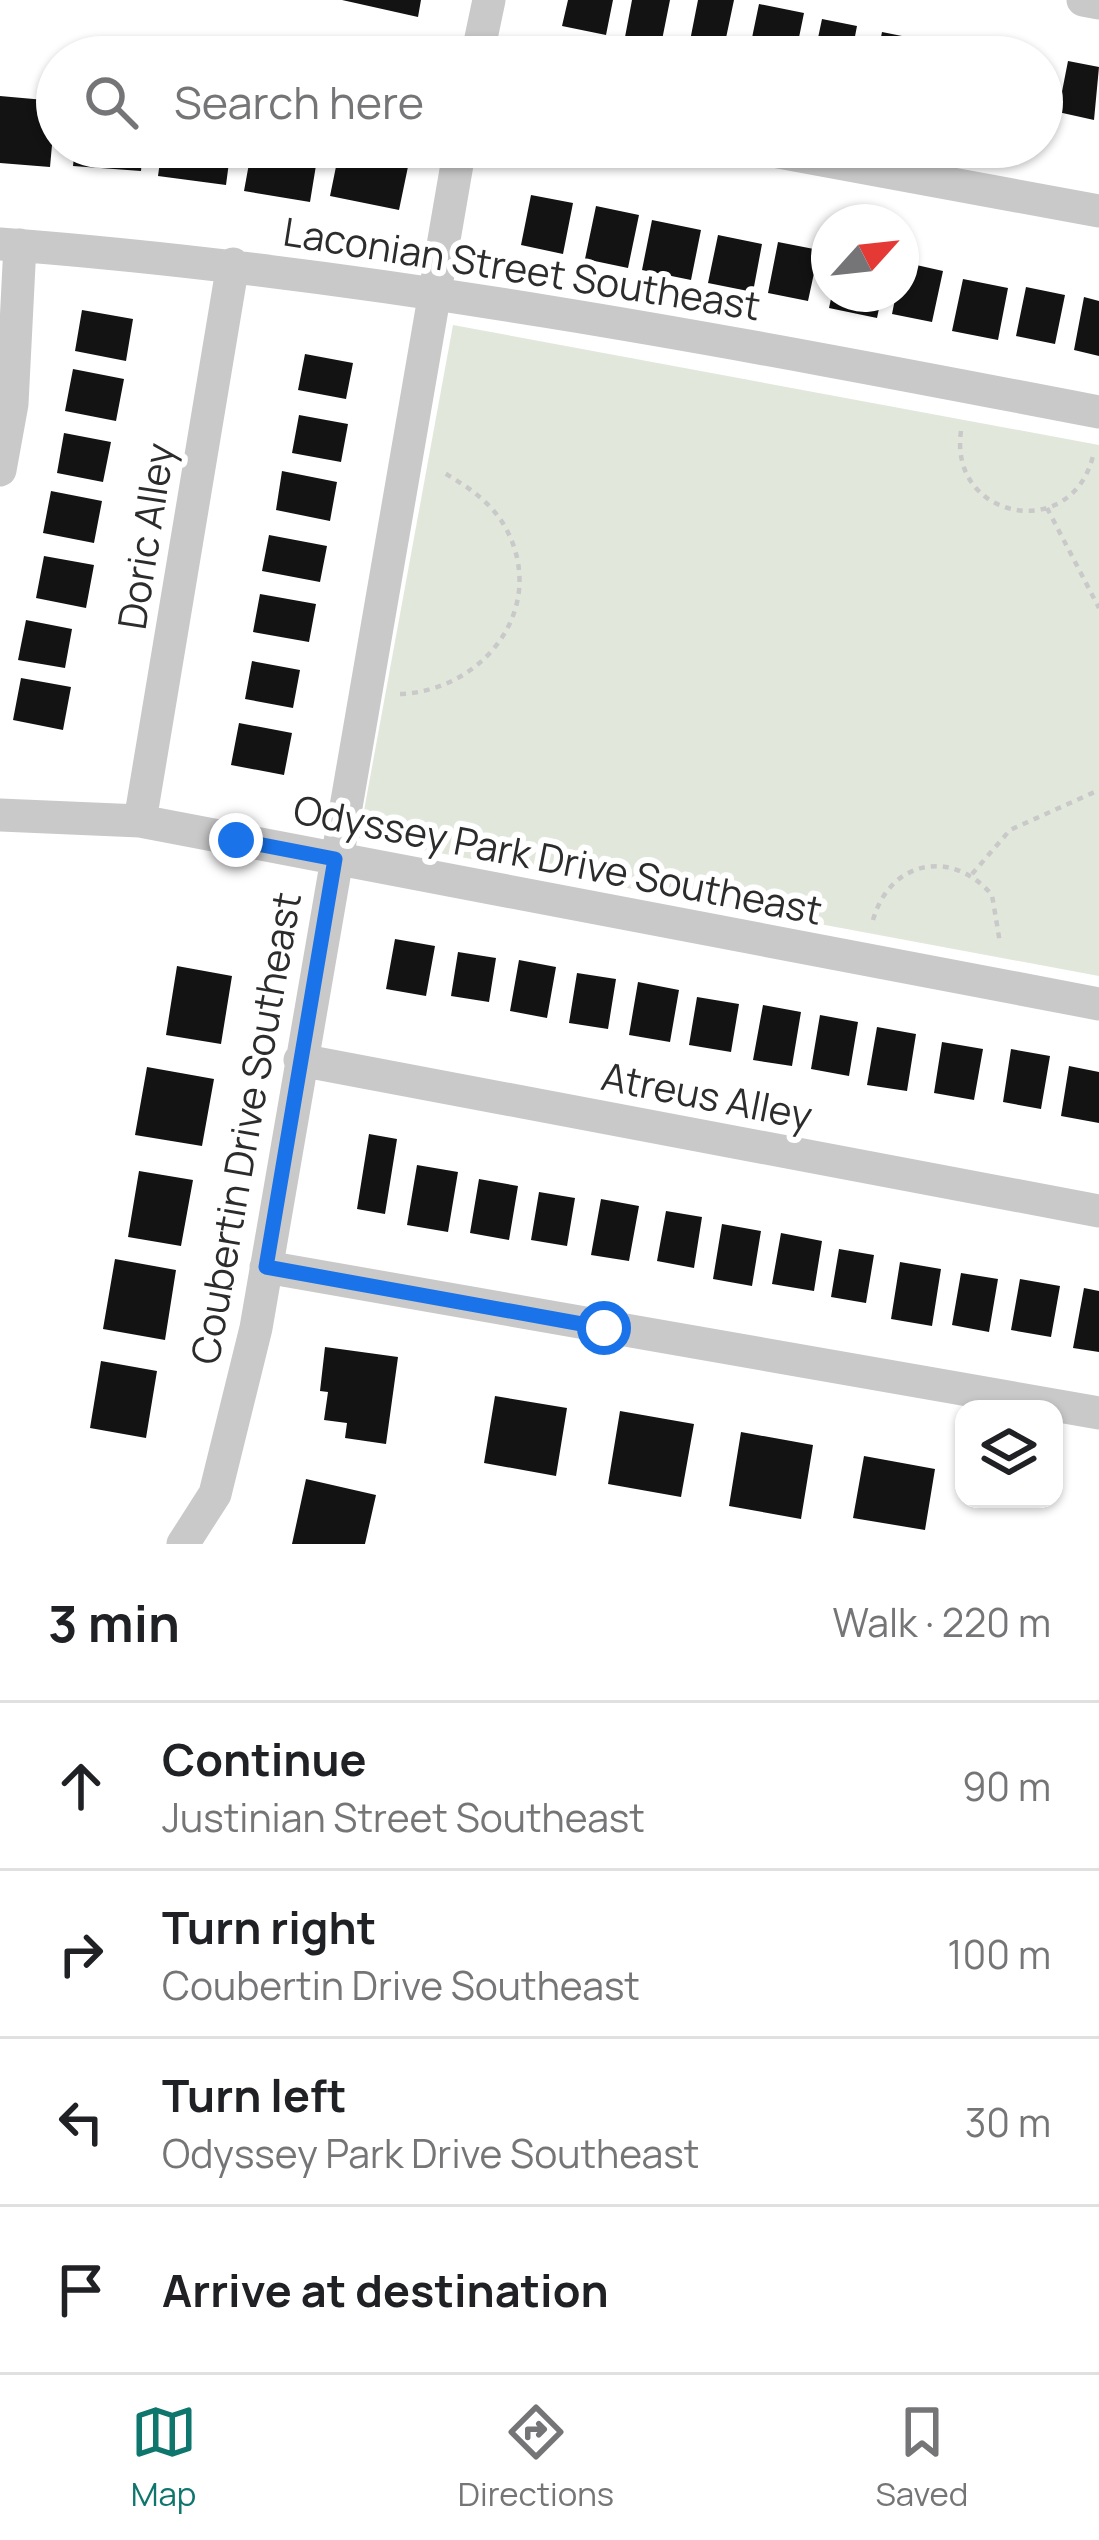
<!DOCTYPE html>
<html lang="en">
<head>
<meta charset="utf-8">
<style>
	body { margin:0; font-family:Manrope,sans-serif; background:#f6f6f6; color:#202124 }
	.controls { position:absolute; right:36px; bottom:36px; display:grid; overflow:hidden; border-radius:24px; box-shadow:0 3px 9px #0004 }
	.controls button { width:108px; height:108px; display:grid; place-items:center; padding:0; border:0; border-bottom:3px solid #e0e0e0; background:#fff; color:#202124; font:60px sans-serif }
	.compass { position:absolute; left:811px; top:204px; width:108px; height:108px; border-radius:50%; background:#fff; box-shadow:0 3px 9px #0004; rotate:63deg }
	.stop { position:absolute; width:36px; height:36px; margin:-27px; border:9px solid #1a73e8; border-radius:50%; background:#fff }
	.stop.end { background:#1a73e8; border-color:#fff; box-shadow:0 3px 12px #0008 }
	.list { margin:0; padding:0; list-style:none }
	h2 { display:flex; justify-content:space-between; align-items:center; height:156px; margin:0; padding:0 48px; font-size:51px }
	h2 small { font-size:39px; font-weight:400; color:#757577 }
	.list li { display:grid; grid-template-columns:78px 1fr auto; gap:36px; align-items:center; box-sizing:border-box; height:168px; padding:0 48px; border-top:3px solid #e0e0e0 }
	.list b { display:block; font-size:45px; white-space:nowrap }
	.list p { margin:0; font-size:39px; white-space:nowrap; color:#757577 }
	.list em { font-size:39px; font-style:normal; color:#757577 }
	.icon { flex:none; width:66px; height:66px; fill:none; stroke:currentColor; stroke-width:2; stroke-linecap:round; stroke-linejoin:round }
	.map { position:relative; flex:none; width:1099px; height:1544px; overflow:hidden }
	.search { position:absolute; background:#fff; box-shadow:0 3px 9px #0004; left:36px; right:36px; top:36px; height:132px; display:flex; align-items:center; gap:30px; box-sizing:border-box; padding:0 42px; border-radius:66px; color:#757577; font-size:45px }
	.sheet { height:828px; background:#fff }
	nav { display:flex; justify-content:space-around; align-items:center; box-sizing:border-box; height:168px; border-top:3px solid #e0e0e0; background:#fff; font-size:33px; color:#757577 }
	nav a { display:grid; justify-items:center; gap:6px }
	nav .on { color:#0f766e }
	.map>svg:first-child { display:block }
</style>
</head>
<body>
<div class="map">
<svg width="1099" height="1544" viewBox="0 0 1099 1544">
	<rect width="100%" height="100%" fill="#fff"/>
	<path fill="#e1e8db" d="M453 325 1099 445V976L359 838Z"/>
	<path fill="#131313" d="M342 0H421L418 17Z
		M568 0H613L606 35 562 26Z
		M632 0H670L661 45 625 37Z
		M698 0H734L722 57 688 51Z
		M759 4 804 13 795 57H748Z
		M822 19 857 26 851 57H814Z
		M882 32 922 40 919 57H877Z
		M945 39 982 47 980 57H941Z
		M1068 61 1099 67 1094 120 1058 112Z
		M0 96 56 101 50 167 0 163Z
		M75 147H143L141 171 73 166Z
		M162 147H231L226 185 158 176Z
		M252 147H319L310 202 244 191Z
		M340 147 410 157 399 210 330 196Z
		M531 195 573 203 563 254 521 245Z
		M596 206 639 215 628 268 585 259Z
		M652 220 701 230 691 280 642 270Z
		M718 235 762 244 753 292 708 283Z
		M778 242 819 250 808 301 768 293Z
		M903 262 943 271 932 322 892 314 896 294H901Z
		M963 279 1008 288 998 340 952 331Z
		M1026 287 1065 295 1055 344 1016 336Z
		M832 294H882L877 318 829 308Z
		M1084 297 1099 301V356L1074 350Z
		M82 310 133 319 126 361 75 351Z
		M305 354 353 363 346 399 298 390Z
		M73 369 124 379 116 421 65 411Z
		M299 415 348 424 341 462 292 453Z
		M64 433 111 442 103 482 57 473Z
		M282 471 337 482 330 521 276 510Z
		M51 491 102 501 94 543 43 533Z
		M269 535 327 546 320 582 262 571Z
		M44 556 94 565 86 608 36 598Z
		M260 594 316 604 309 642 253 632Z
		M26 620 72 629 65 668 18 660Z
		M252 661 300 670 293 708 245 699Z
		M21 678 71 687 63 730 13 720Z
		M239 723 292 733 284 775 231 765Z
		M395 939 435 946 426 996 386 989Z
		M458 952 496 958 489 1002 451 996Z
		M519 960 556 967 547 1018 510 1011Z
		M177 966 232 976 221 1044 166 1035Z
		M577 973 616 979 608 1029 569 1023Z
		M638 982 679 990 670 1042 629 1035Z
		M697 997 739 1004 731 1052 689 1045Z
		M763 1005 801 1012 792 1066 753 1060Z
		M820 1015 858 1022 849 1076 811 1069Z
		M877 1027 916 1034 907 1091 867 1085Z
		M942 1042 983 1049 974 1100 934 1093Z
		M1011 1049 1050 1056 1041 1109 1003 1102Z
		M1069 1066 1099 1072V1123L1061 1116Z
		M147 1067 214 1079 202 1146 135 1135Z
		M369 1134 397 1139 385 1214 357 1209Z
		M417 1165 458 1172 448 1232 407 1225Z
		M139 1171 193 1180 181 1246 128 1237Z
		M479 1179 518 1186 509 1240 470 1233Z
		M539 1192 575 1198 567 1246 531 1240Z
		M601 1199 639 1206 629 1261 591 1255Z
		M666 1211 702 1217 694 1268 657 1261Z
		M722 1224 761 1231 752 1286 713 1279Z
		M781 1233 822 1241 814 1291 772 1284Z
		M839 1249 874 1255 866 1303 831 1297Z
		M115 1259 176 1270 165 1340 103 1329Z
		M900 1262 941 1269 932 1326 891 1319Z
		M961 1273 998 1279 989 1332 952 1325Z
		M1020 1279 1060 1286 1051 1337 1011 1330Z
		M1084 1288 1099 1291V1352L1073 1348Z
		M325 1347 398 1357 386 1444 345 1438 347 1423 324 1420 328 1392 320 1391Z
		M101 1361 157 1371 146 1438 90 1428Z
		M495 1396 567 1408 556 1476 484 1463Z
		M620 1411 694 1424 681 1497 608 1484Z
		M741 1432 813 1445 801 1519 729 1506Z
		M864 1456 935 1469 925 1530 853 1518Z
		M306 1479 376 1495 365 1544H292Z"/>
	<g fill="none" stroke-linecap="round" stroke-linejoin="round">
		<path stroke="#c9c9c9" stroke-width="4.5" stroke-dasharray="6 6" stroke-linecap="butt" d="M961 431C948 519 1071 544 1093 456
			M1047 508 1099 608
			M400 694C484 691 551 606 504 525 489 500 465 485 441 471
			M972 874 1010 830 1099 790
			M873 920C890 860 952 848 992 895L1000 943"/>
		<path stroke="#c9c9c9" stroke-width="33" d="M1083 0 1099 3
			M477 57 489 0
			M751 147 1099 211
			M0 244C370 272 735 342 1099 412
			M0 470 12 404 20 245
			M0 815 140 821 1099 1004
			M140 821 233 264
			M300 1060 1099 1211
			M266 1267 1099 1413
			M183 1544 215 1494 256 1328 460 147"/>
	</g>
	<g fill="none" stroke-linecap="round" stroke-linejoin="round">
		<path stroke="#1a73e8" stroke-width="15" d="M236 840 335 859 266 1267 604 1328"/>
	</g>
	<g text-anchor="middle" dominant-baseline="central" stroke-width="12" stroke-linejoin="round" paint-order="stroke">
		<g font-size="39" fill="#2c2c2c" stroke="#fff">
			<text transform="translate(522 268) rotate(9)">Laconian Street Southeast</text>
			<text transform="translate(145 536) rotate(-81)">Doric Alley</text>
			<text transform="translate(558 859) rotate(11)">Odyssey Park Drive Southeast</text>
			<text transform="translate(707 1095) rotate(11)">Atreus Alley</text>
			<text transform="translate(245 1128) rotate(-80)">Coubertin Drive Southeast</text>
		</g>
	</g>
</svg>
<div class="controls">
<button><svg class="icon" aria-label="layers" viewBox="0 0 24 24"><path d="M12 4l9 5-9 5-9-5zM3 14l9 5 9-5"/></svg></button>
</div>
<svg class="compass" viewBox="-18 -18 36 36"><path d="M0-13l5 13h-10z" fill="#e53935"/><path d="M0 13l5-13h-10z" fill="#757577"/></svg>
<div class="stop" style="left:604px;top:1328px"></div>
<div class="stop end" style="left:236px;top:840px"></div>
<div class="search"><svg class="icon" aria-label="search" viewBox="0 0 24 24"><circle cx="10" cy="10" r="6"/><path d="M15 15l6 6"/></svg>Search here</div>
</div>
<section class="sheet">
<h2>3 min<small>Walk · 220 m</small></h2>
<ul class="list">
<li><svg class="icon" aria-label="ahead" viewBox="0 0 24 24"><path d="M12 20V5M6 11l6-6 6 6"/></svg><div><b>Continue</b><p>Justinian Street Southeast</p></div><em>90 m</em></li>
<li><svg class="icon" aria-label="right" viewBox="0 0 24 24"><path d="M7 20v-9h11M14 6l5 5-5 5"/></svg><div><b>Turn right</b><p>Coubertin Drive Southeast</p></div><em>100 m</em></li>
<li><svg class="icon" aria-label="left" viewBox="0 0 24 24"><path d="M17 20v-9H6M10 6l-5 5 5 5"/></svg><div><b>Turn left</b><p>Odyssey Park Drive Southeast</p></div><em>30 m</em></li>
<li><svg class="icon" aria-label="arrive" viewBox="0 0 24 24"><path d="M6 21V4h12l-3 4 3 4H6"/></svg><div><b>Arrive at destination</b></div></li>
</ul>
</section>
<nav>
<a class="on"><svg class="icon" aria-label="map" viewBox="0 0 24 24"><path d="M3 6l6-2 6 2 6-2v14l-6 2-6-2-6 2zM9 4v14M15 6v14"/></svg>Map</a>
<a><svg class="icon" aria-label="directions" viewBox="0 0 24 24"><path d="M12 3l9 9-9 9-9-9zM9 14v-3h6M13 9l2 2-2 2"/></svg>Directions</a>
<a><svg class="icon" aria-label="saved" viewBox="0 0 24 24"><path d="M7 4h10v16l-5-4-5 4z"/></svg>Saved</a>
</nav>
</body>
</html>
